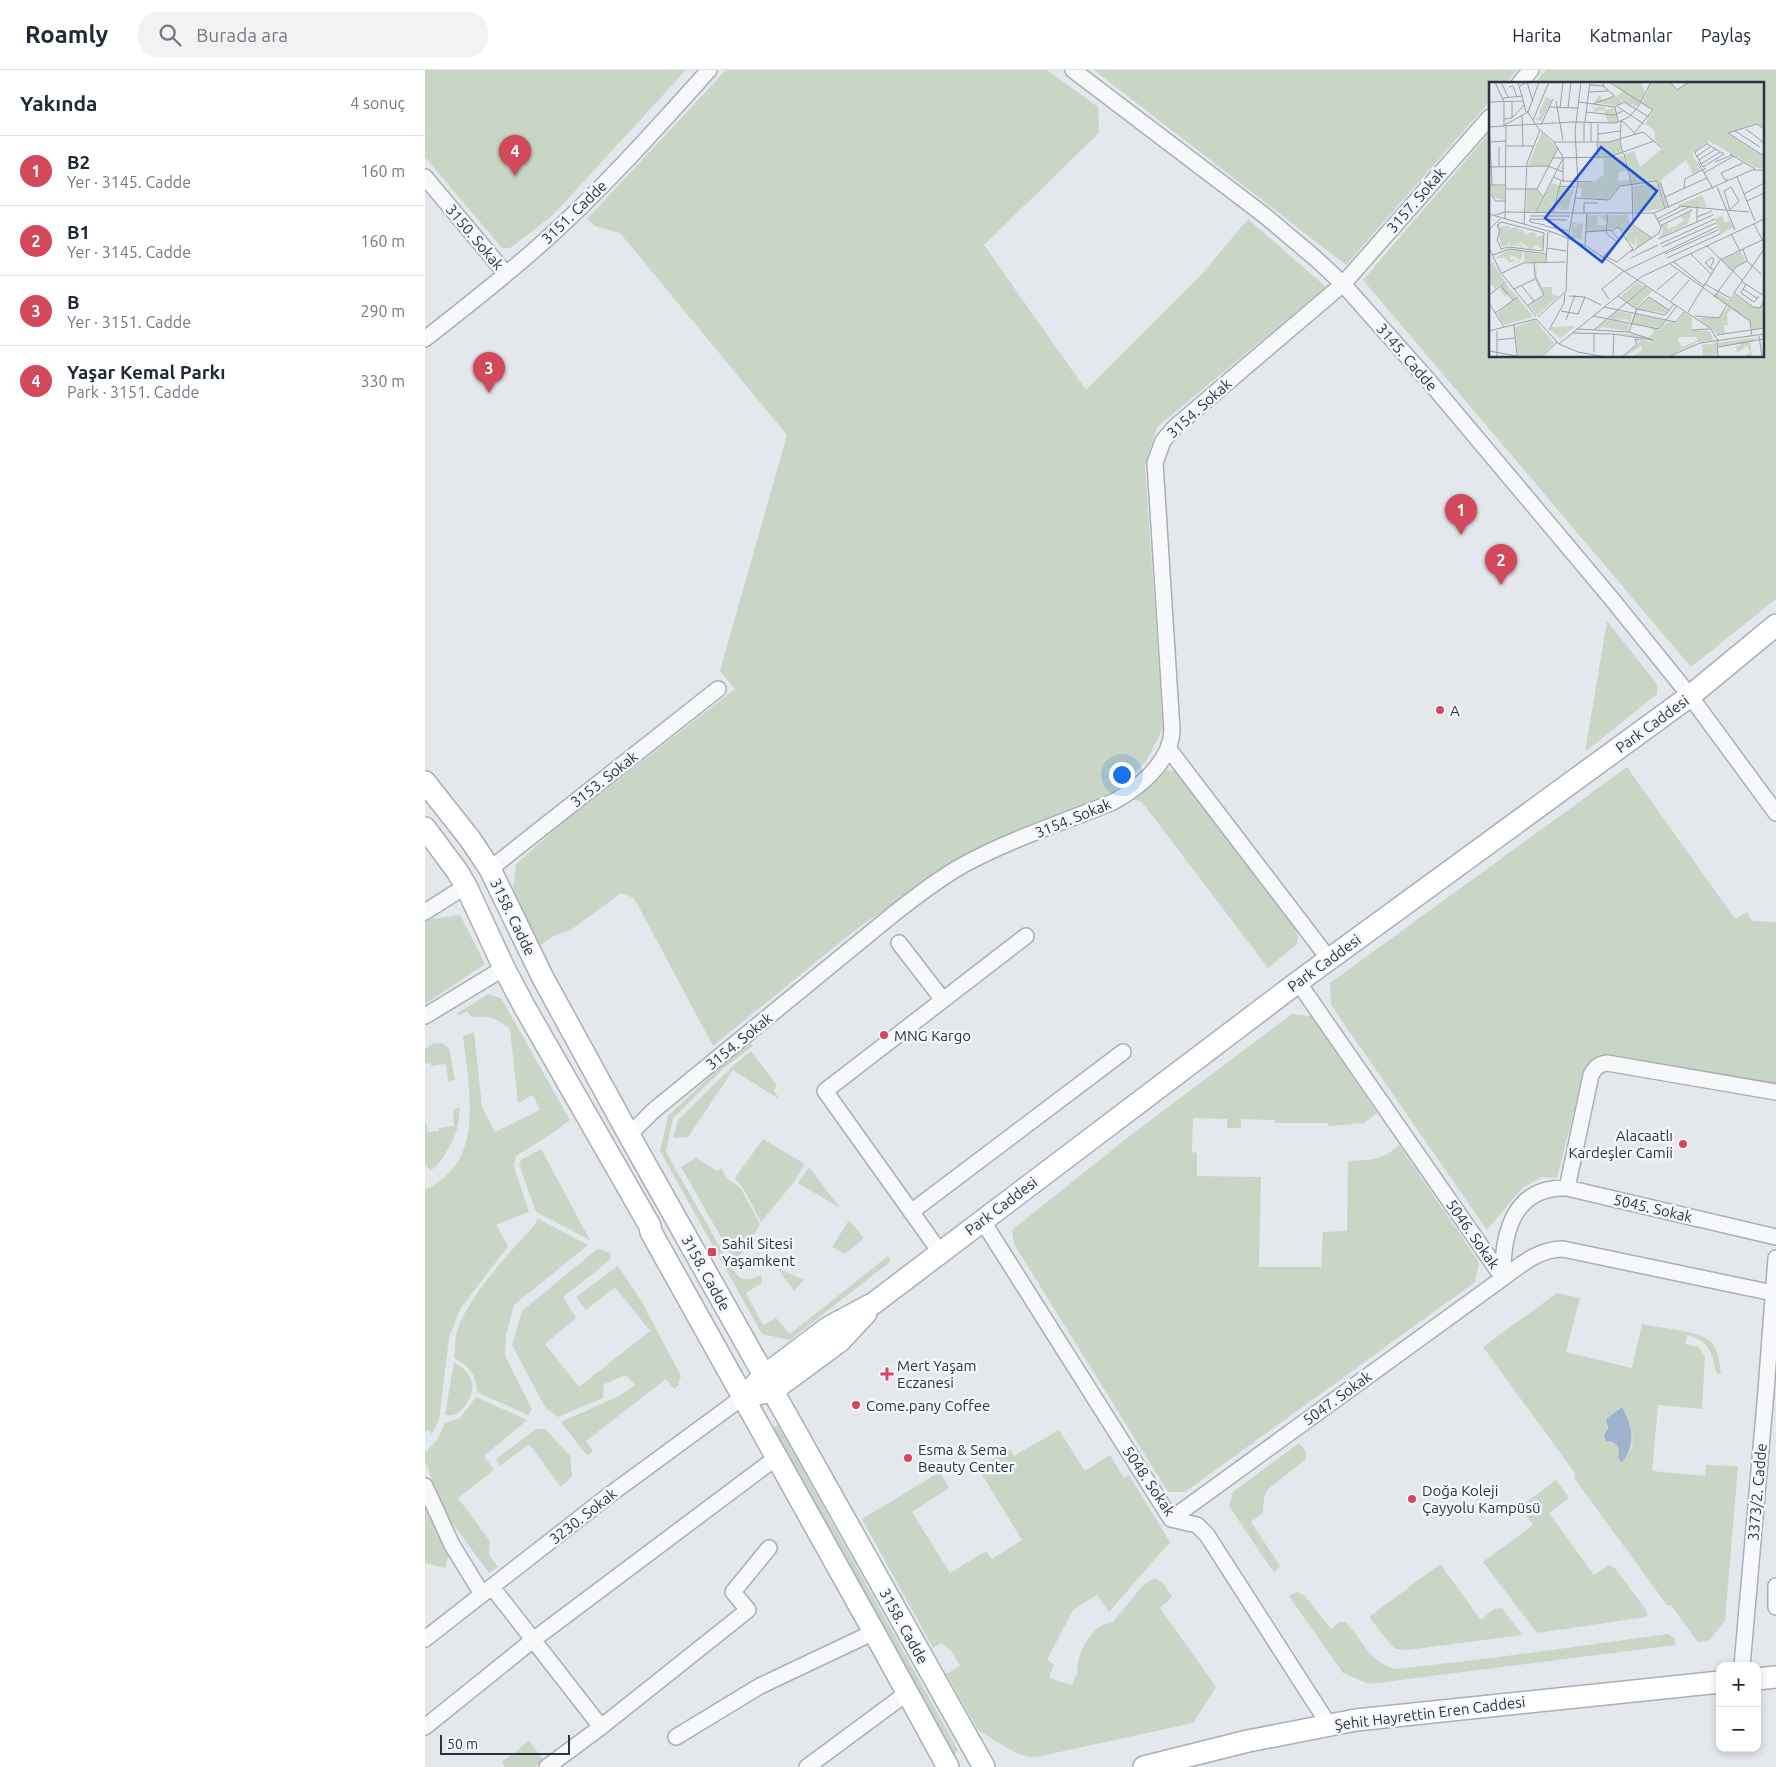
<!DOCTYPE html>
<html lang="tr">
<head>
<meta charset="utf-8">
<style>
	body { margin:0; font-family:Ubuntu,sans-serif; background:#f2f2f3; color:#1f2937 }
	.controls { position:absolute; right:15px; bottom:15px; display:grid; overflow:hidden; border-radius:10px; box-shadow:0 2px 8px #0003 }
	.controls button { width:45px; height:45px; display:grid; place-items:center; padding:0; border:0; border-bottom:1px solid #e0e1e3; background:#fff; color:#1f2937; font:25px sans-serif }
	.scale { position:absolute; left:15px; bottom:12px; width:130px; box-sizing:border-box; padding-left:5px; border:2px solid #2b3445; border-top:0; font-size:14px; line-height:18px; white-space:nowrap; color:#2b3445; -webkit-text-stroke:4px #f4f6f9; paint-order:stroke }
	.you { position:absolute; left:696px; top:704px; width:18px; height:18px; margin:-12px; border:4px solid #fff; border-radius:50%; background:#1a73e8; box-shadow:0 0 0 8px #1a73e833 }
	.badge { display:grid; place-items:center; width:32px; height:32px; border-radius:50%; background:#d1495b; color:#fff; font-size:16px; font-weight:700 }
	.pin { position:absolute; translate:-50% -41px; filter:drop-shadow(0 1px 2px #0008) }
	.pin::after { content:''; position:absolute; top:26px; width:18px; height:15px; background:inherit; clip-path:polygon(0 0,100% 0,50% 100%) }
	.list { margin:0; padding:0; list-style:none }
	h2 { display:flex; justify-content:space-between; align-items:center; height:65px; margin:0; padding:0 20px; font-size:21px }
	h2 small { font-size:16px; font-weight:400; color:#747a83 }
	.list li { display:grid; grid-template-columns:32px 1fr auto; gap:15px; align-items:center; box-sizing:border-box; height:70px; padding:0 20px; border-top:1px solid #e0e1e3 }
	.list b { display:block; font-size:19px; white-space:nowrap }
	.list p { margin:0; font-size:16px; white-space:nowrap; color:#747a83 }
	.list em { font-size:16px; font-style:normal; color:#747a83 }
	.icon { flex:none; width:28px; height:28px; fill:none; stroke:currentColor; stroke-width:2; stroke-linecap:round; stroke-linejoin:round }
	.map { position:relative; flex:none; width:1351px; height:1697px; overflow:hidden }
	header { display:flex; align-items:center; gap:30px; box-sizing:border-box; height:70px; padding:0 25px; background:#fff; border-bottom:1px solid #e0e1e3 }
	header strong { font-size:24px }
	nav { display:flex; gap:28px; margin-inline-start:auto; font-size:18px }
	.search { width:350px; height:45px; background:#f2f2f3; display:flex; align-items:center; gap:12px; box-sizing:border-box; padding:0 18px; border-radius:20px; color:#747a83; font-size:19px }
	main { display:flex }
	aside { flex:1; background:#fff }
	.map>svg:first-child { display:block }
</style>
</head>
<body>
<header>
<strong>Roamly</strong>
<div class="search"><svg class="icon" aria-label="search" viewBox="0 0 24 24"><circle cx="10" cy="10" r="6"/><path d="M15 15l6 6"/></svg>Burada ara</div>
<nav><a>Harita</a><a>Katmanlar</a><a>Paylaş</a></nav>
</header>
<main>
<aside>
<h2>Yakında<small>4 sonuç</small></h2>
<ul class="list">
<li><span class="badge">1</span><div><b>B2</b><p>Yer · 3145. Cadde</p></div><em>160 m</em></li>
<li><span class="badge">2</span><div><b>B1</b><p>Yer · 3145. Cadde</p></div><em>160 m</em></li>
<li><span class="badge">3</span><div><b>B</b><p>Yer · 3151. Cadde</p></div><em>290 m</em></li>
<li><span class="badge">4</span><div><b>Yaşar Kemal Parkı</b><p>Park · 3151. Cadde</p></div><em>330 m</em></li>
</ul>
</aside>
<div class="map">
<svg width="1351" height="1697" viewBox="0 0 1351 1697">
	<rect width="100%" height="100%" fill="#e4e7ec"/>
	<path fill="#c9d6c5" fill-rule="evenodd" d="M0 0H261L128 145 85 178H77L0 87Z
		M301 0H622L673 37 674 63 559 175 661 320 777 204 823 149 901 217 732 357 720 396 738 659 721 691 698 715 672 732 532 790 430 860 288 976 209 828 196 823 146 860 130 865 112 877 88 817 91 794 140 751 310 619 295 601 362 365 195 163 170 156 162 149Z
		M669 0H1092L1080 14H1065V31L921 195Z
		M1121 0H1351V529L1266 597 938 210 1065 62V286H1337V14H1109Z
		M1182 551 1232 614V624L1160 682Z
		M1202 697 1310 849 1322 842 1327 851 1351 852V1014L1185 986 1171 989 1160 998 1132 1108 1117 1107 1097 1118 1062 1160 906 935 905 913Z
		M742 700 751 702 864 848 873 866 872 874 843 898 717 732 707 729Z
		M35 845 60 894 0 934V850Z
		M63 924 76 928 145 1050 126 1064 91 1086 89 1097 104 1142 71 1155 83 1176 35 1239 24 1268 14 1350 7 1364 3 1360 0 1363V1119C6 1118 11 1113 17 1109 58 1080 43 1009 38 966L49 962 57 1037 70 1062 115 1040 108 1025 93 1033 85 959C70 947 65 946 46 947L42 941 35 945 31 944Z
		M867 944 886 946 952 1043 939 1053 903 1056V1053H850V1050L816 1049V1058H802V1049L768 1048 767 1082 772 1083V1106L836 1107 834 1197H896L898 1162 922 1161 923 1091C945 1090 957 1091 974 1075L1054 1192 1050 1212 760 1422H743L589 1174 587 1160 706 1065Z
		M326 972 328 976 299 998 248 1048 241 1082 304 1193C314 1209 317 1214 336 1205L337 1213 321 1223 338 1255 351 1248 365 1264 463 1186 466 1191 365 1270 337 1264 235 1081 243 1046 297 995Z
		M17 973 24 978 30 1010 23 1011 21 994 6 996V993L0 994V979L7 974Z
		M326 981 352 1015 349 1020 354 1029 308 1000 263 1067 248 1068 253 1050 310 994Z
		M35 1038C34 1043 34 1050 33 1055 31 1066 16 1096 6 1100L0 1095V1052H1L3 1062 14 1061V1058L29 1056 28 1039Z
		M338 1069 380 1094 368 1113 336 1152 319 1120 310 1108Z
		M116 1079 165 1170 111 1142 94 1094 97 1089Z
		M271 1088 292 1101 296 1098 302 1108 316 1119 335 1154 320 1181 309 1190 256 1097Z
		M384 1097 415 1138 373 1113Z
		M112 1148 163 1175 89 1235 81 1265 80 1286 107 1339 103 1345 52 1322C52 1305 44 1296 29 1288 30 1280 30 1272 31 1265 40 1228 86 1182 111 1153Z
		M424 1150 439 1168 420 1184 407 1177Z
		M172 1179 186 1183 185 1190 138 1227 151 1248 120 1274 154 1317 225 1261 190 1217 161 1240 151 1227 193 1196 217 1232 256 1306 253 1315 249 1319 241 1309 161 1371 168 1381 163 1385 160 1383 136 1352 194 1326 210 1315 201 1305 179 1314 178 1328 133 1347 120 1337 87 1275 97 1241Z
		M352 1198 379 1210 369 1221Z
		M1132 1223 1155 1228 1141 1282 1207 1298 1217 1254C1234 1258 1280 1261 1288 1274 1294 1283 1294 1294 1296 1304H1293C1290 1300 1290 1298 1289 1293 1286 1277 1277 1268 1262 1265L1260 1274 1274 1277 1280 1287 1277 1339 1233 1335 1227 1401 1280 1406 1281 1395 1313 1396 1300 1550 1285 1570 1273 1572 1246 1535H1242L1149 1408 1150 1403 1058 1277ZM1197 1337C1203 1349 1211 1365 1206 1379 1204 1384 1199 1388 1196 1392L1193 1388 1194 1383V1376L1188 1372 1181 1371C1180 1363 1184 1358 1181 1349Z
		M29 1292C37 1297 44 1302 47 1312 50 1323 39 1343 28 1345 25 1346 23 1345 20 1345Z
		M51 1327 102 1350 59 1386 69 1400 33 1428 65 1471 64 1485 73 1497 64 1503 19 1442 0 1391V1382L12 1370 20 1353 35 1348Z
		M353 1355 533 1680 530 1684 528 1685 346 1358Z
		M111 1359H120L145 1386 147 1406 136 1417 104 1374 75 1396 71 1389Z
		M634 1360 660 1401 685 1385 699 1408 704 1405 745 1472 684 1542 672 1525 648 1540 622 1590 629 1594 624 1608 647 1615C648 1611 650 1607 652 1604 653 1601 652 1596 653 1592 657 1575 669 1554 688 1552L718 1515 730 1508 738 1513 747 1527 735 1538 791 1617 768 1653 616 1686 604 1687 591 1683 554 1661 521 1604 535 1596 527 1582 516 1573 508 1578 437 1449 515 1402 524 1418 487 1442 525 1503 561 1481 567 1489 597 1470 553 1398 585 1379 589 1386Z
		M874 1373 881 1382V1389L842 1420 839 1428 838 1443 826 1452 855 1496 849 1503 804 1436 808 1422Z
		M1131 1410 1144 1428 1124 1443 1169 1505 1184 1495 1190 1498 1221 1540 1223 1544 1221 1547 1112 1563 1058 1492 1108 1455 1095 1437Z
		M0 1430 24 1483 20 1498 0 1493Z
		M1015 1494 1056 1550 1069 1539 1077 1538 1097 1565 982 1580 971 1579 967 1576 944 1547Z
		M872 1522 879 1525 906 1559 915 1552H921C937 1570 945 1593 971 1599L1067 1588 1243 1564 1249 1568 1251 1575 944 1614 918 1603 864 1526Z
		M104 1671 119 1690 110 1697H80L77 1692Z"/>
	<path fill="#9fb4cc" d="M1197 1337C1207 1355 1212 1374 1198 1391L1196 1392 1193 1388 1194 1383 1193 1376 1188 1372 1181 1371 1179 1366 1183 1358 1181 1349Z"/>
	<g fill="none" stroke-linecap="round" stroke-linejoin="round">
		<g stroke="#a9aeb7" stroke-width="18">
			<path id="street" d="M648 0 839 145 890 188 918 214 1003 310 1186 528 1265 626 1351 743
				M1094 14 1106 0
				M0 107 81 204
				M0 269C39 238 78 208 115 175 176 121 230 60 284 0
				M743 678 904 889
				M65 799 293 619
				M0 842 41 816
				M474 873 518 930
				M873 912 1078 1208C1097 1194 1114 1179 1138 1179L1348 1223
				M0 946 79 898
				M204 1065 228 1041 471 842C493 825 516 807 540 794 586 769 639 752 688 732 714 718 746 692 747 660L730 393 738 371 750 357 918 214 1065 47
				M1142 1118 1166 1005C1170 998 1173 994 1182 993L1351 1022
				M486 1142 698 982
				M557 1150 746 1449 772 1455 782 1465 904 1655
				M515 1182 400 1021 601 866
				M0 1416 27 1475 57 1524
				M746 1449 1078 1208C1077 1164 1088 1116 1142 1118L1351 1167
				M1351 1516V1537
				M67 1517 176 1657
				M0 1569 183 1426 318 1327
				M1317 1596 1341 1321 1351 1188
				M0 1657 108 1570 352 1387
				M251 1667 335 1616 449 1562
				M122 1697 176 1657 323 1540 308 1522 344 1478
				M382 1697 482 1623"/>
		</g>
		<g stroke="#a9aeb7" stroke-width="24">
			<path id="secondary" d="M0 712 45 769 65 799 118 908 204 1065 559 1697
				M0 758 32 801 41 816 79 898 99 936 225 1156 226 1162 449 1562 523 1697
				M333 1324 347 1321 415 1271 441 1243
				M318 1327 339 1306 404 1257 449 1233 873 912 1265 626 1351 555
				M1332 1609 1351 1607
				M719 1697 823 1671 931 1650 1295 1612"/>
		</g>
		<use href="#street" stroke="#f7f8fa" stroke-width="15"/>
		<use href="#secondary" stroke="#fff" stroke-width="21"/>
	</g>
	<g fill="#d1495b" stroke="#f4f6f9" stroke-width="2">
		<circle cx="1015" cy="640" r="5"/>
		<circle cx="459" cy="965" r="5"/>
		<circle cx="1258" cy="1074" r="5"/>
		<rect x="282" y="1177" width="10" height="10" rx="2.5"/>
		<path d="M459.5 1296.5h5v5h5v5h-5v5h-5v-5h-5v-5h5z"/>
		<circle cx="431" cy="1335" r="5"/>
		<circle cx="483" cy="1388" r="5"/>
		<circle cx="987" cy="1429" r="5"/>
	</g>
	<g text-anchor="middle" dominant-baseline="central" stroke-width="5" stroke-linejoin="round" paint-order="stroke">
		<g font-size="15" fill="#2b3445" stroke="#f4f6f9">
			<text transform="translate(991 130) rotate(-49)">3157. Sokak</text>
			<text transform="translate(149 142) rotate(-44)">3151. Cadde</text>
			<text transform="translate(50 167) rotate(50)">3150. Sokak</text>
			<text transform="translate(982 287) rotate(49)">3145. Cadde</text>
			<text transform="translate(774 338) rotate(-42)">3154. Sokak</text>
			<text transform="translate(1227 654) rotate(-36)">Park Caddesi</text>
			<text transform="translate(179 709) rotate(-38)">3153. Sokak</text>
			<text transform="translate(648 748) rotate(-22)">3154. Sokak</text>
			<text transform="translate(88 847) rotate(64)">3158. Cadde</text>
			<text transform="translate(899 893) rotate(-36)">Park Caddesi</text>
			<text transform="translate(314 971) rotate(-39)">3154. Sokak</text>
			<text transform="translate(576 1136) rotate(-37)">Park Caddesi</text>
			<text transform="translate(1228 1138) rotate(13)">5045. Sokak</text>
			<text transform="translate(1048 1164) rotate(55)">5046. Sokak</text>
			<text transform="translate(281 1203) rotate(61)">3158. Cadde</text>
			<text transform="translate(912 1328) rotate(-36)">5047. Sokak</text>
			<text transform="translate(724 1411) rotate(56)">5048. Sokak</text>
			<text transform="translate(1332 1422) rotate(-85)">3373/2. Cadde</text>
			<text transform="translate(158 1446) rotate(-38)">3230. Sokak</text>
			<text transform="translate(479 1556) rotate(61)">3158. Cadde</text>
			<text transform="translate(1005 1643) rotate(-7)">Şehit Hayrettin Eren Caddesi</text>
		</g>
		<g font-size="15" fill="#2b3445" stroke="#f4f6f9" text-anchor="start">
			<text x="1025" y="640">A</text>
			<text x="469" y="965">MNG Kargo</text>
			<text x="1248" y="1065" text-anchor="end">Alacaatlı<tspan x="1248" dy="17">Kardeşler Camii</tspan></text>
			<text x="297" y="1173">Sahil Sitesi<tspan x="297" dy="17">Yaşamkent</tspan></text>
			<text x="472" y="1295">Mert Yaşam<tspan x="472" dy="17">Eczanesi</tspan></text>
			<text x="441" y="1335">Come.pany Coffee</text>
			<text x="493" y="1379">Esma &amp; Sema<tspan x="493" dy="17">Beauty Center</tspan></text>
			<text x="997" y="1420">Doğa Koleji<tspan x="997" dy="17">Çayyolu Kampüsü</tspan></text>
		</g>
	</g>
	<g transform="translate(1064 12)">
		<rect width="275" height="275" fill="#e4e7ec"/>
		<path d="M123 0H152L156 11 149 23 145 25 144 21 142 24 129 16 133 21 129 24 105 20 111 12 113 18 127 15 132 10 136 12ZM163 0H181L187 8 200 0H275V46L268 42 238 51 275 75V86H267L220 59 203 72 212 88 204 92 197 78 172 98 179 124 177 126 169 99 144 103 136 72 145 69 151 85 174 66 166 58 165 48 156 42 165 28 153 21ZM57 15 63 18 52 39 46 37 52 34 50 30ZM103 23 106 27 110 24 116 25V28L125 26 128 40 119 41 115 28 105 30ZM53 50 68 66 59 84H39ZM130 58 133 72 110 75 109 61ZM134 74 139 88 130 90 129 99 141 98 142 103 131 104 118 118 92 115 93 106 88 105 90 101H104L115 92 114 76ZM62 101 82 107 80 112 85 106 79 128H73V124L72 128 67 126 66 130 63 127 62 130H48ZM168 101 176 126 145 131 144 104ZM0 103 15 104 16 118 3 115ZM38 107H47L53 115 47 129 37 130ZM213 113 218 125 190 124V123ZM202 129 199 142 170 156 174 149 172 144 179 141 178 147 187 144 195 138 191 135ZM98 133H118V140L110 134 108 136 110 144 117 142 116 150 97 149ZM120 133H139L141 145 135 151 129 145 118 148ZM233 134 236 141 241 138 244 145 231 153 226 137ZM83 140H88L85 145 87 146 89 141 94 142 92 158 82 155ZM12 141 10 145 21 144 20 148 25 145 30 146 29 150 33 147 37 153 42 150 47 151V155L54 153V168L47 163 41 167 32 160 30 162 35 165 32 166 28 161 27 164H22L19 160V163L12 165 8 143ZM144 144 162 156 146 167 148 163 147 152 146 164 137 157V152ZM19 168 33 169V179L32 175 31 179 22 183 31 178 22 173 21 177 27 178 21 181 16 176H6ZM252 169 256 179 242 189 233 178ZM35 170 57 173 56 180H35ZM4 180 16 200 6 207 0 200V182ZM47 182 48 195 53 205H63V213L70 214 48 233 40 223 55 214 46 195ZM148 200 155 205 137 219 131 215ZM16 201 44 234V235L15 243 8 231 25 218 19 212 16 215 11 207ZM157 205 163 209 147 226 138 220ZM228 211 240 218 244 212 265 226H271L275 221V245L263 248 261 239 242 227 238 232 239 243H235L236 252H228L208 236H230L239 225 226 215ZM160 216 179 227 177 231 149 227ZM127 229 143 232 141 240 137 237 128 238 129 235 127 238 119 236ZM195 230 203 236V248L220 249 225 258 209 260 178 275H143L153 268 152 264 135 275 150 261 151 257 160 260 164 259 125 250 161 255 165 248 157 245 171 248 179 239 188 241ZM192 255H207L209 258 193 265 188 257ZM145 232 175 238 176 239 170 246 142 241ZM46 238 65 261 51 275 29 274 26 245ZM118 238 119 241V238L140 242 139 249 114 245 107 247ZM87 244 71 256 61 248 63 245ZM269 255 261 260 263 275H255L261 270 258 264 248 271 247 265 253 262 229 264V261ZM228 261V272L214 275 213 263Z" fill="#c9d6c5" fill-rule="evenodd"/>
		<path fill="none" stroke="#9a9fa9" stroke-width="1" d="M6 0 15 20V43M12 0 19 15M29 0 37 30M120 0 164 28 146 50M181 0 188 8 200 0M101 3 114 4 115 0M31 4 38 0 44 20M114 4 126 14M20 5 24 4 28 15M100 10 119 9M14 16 34 14M67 19 74 58M0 20 35 19M23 20V36M90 20 126 25 135 20 160 35M104 22 126 14M60 25 89 26M126 25 129 40M129 25 155 42M71 26 74 0M79 26 82 0M38 29 49 46 65 60H120L154 50 173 66M97 30 125 33 134 29M33 33 34 65M15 37 23 36 35 23M0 38 3 103M44 38 60 0M132 39 131 59 134 72M133 39 147 52M96 40 101 0M52 43 64 17M14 44 84 40 127 41 140 35 149 25 162 0M0 45 14 44 39 30 50 0M257 47 274 60M246 49 271 65M239 51 275 74M239 51 268 42 275 47M109 52 131 49M95 59V41M1 60 17 59M65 60 74 75V99M102 60V41M108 60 109 76M109 60V42M218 62 235 72 214 85 206 71V70L219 61M17 64H45M10 65V84M241 72 266 87M207 75 222 64M63 76 120 75 165 59M210 78 227 67M209 80 224 107M226 80 243 73M212 82 231 70M0 85 59 84 74 90M215 91 245 74M65 95 73 99 104 100M248 95 266 139M239 98H236L232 91 254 81M171 101 180 126M0 103H17M71 104 86 105M228 105 246 148M17 107H48M195 107 196 97 217 86M0 111 7 119H16M255 112 275 101M54 115 48 107 69 66M176 115 218 96M86 116 120 118 131 104 168 99 176 126M258 119 275 111M190 124 260 130M241 128 235 109 242 105 250 119 242 127M47 130 74 76M64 130 72 99M83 131H165L263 88H275M95 131V121H109M0 132 66 151 97 164 221 246 230 260M119 132 117 151 128 160M6 133 16 130 84 131M41 134H81M208 135 223 129M16 136 17 44M41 137 78 138M41 137V140L56 143M168 137 191 125M12 140 55 151 54 169 19 165 12 167 8 158 11 148 8 143ZM169 140 202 124M208 140V124M35 142 38 81 51 48M265 142 275 161M144 143 163 156M56 144 79 149M171 144 203 128M0 148 11 137M123 149 129 145 135 152M96 150 122 148 130 158M242 152 251 169M169 157 224 133M171 162 226 137M96 164 98 131M218 164 253 198M173 165 227 141M0 166 12 191 47 234M58 166 77 169M275 167 245 211 264 225 271 226 275 219M142 170 170 151 172 145 165 131M119 172 118 175 128 180 144 167 135 154M176 172 229 148M202 172 222 192M4 173 20 167 58 172M114 175 144 142 143 104 135 72M142 176 169 163M178 176 231 152M258 179 272 192M57 180 59 150M185 180 215 204M181 182 261 239 263 254M221 186 225 178 223 175 216 181H217L221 186 225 188M136 189 228 145M13 191 34 181 76 180M252 199 275 214M216 202 241 216M257 202 252 211 265 220 270 214M32 203 45 219M12 204 24 218M25 207 46 197M254 207 269 217M168 208 189 190M0 213 17 200M80 214 96 215 112 223M129 214 147 227M225 215 247 185 258 179 254 167M120 217 113 207 135 189M182 219 200 198M0 221 15 245M39 223 55 213 46 195 45 180M115 225 187 240 195 230M180 228 160 215 148 227 176 233 177 232 185 222M72 229 89 232 96 215M199 230 231 178 275 157M6 231 29 215M104 234 170 247 188 224M206 234 230 236 237 224M49 235 77 209 79 157 89 100 86 49 92 0M47 237 70 262 89 270 117 275M77 238 86 213M25 243 28 274M88 247 140 250 164 258M60 248 75 221 76 211M105 248 157 204M203 248 220 247M0 249 47 237M8 249V275M140 250 148 226M84 251 124 252 164 258M105 252V270M228 253 275 246M270 254 273 275M8 258 26 256M228 260 229 275M70 262 152 195 275 137M229 265 275 257M0 269 28 274M52 275 68 260M124 275 125 252M133 275 148 262 146 257 150 258M179 275 211 261 275 252"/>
		<path fill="#1d4ed8" fill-opacity="0.15" stroke="#1d4ed8" stroke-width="2.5" d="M112 65 168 109 113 180 56 136Z"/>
		<rect width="275" height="275" fill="none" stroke="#2b3445" stroke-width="2.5"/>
	</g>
</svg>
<div class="controls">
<button>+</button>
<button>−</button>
</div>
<div class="scale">50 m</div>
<div class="you"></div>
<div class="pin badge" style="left:1036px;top:465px">1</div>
<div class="pin badge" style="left:1076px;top:515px">2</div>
<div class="pin badge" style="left:64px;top:323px">3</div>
<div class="pin badge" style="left:90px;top:106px">4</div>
</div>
</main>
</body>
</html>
